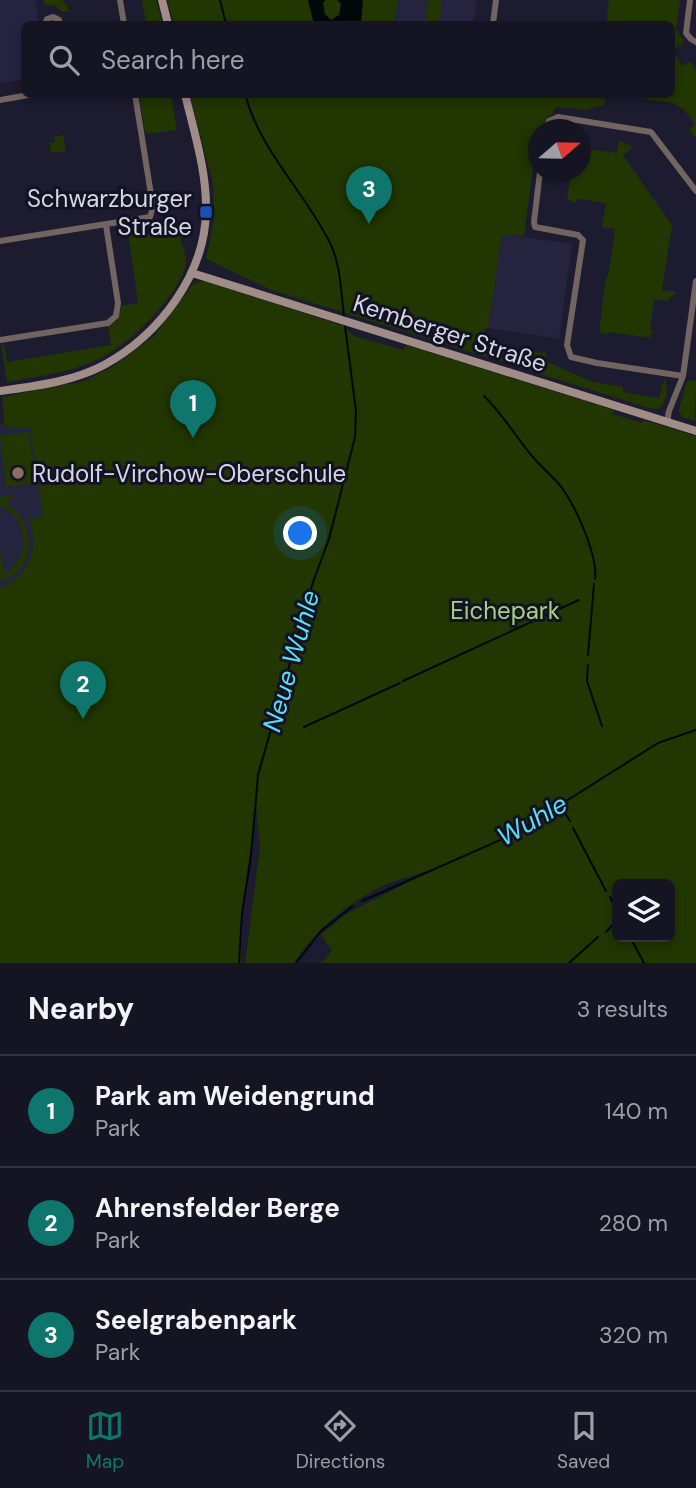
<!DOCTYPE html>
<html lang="en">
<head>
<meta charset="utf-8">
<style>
	body { margin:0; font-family:"DM Sans",sans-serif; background:#1e1d2b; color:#f1f3f6 }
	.controls { position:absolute; right:21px; bottom:21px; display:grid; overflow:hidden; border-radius:10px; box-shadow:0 4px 10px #0003 }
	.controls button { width:63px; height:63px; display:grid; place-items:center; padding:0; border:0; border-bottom:2px solid #343341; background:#151423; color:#f1f3f6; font:35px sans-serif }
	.compass { position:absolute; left:528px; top:119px; width:63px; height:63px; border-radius:50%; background:#151423; box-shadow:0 4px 10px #0003; rotate:70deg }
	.you { position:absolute; left:301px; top:534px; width:24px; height:24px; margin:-18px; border:5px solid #fff; border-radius:50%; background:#1a73e8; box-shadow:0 0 0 10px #1a73e833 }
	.badge { display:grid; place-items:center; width:46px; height:46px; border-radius:50%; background:#0f766e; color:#fff; font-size:23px; font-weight:700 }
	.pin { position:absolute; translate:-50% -58px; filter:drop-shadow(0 2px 4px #0008) }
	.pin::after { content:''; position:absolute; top:37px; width:24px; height:21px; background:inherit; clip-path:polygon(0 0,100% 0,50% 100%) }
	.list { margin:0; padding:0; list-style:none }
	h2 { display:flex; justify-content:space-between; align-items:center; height:91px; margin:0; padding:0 28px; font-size:30px }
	h2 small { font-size:23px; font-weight:400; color:#9d9ea6 }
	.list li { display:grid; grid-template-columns:46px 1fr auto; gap:21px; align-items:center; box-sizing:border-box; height:112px; padding:0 28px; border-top:2px solid #343341 }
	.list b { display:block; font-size:26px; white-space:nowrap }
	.list p { margin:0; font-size:23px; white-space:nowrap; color:#9d9ea6 }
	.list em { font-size:23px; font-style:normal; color:#9d9ea6 }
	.icon { flex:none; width:38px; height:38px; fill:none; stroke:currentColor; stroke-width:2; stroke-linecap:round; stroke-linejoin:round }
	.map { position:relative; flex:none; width:696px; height:963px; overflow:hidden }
	.search { position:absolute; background:#151423; box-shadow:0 4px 10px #0003; left:21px; right:21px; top:21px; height:77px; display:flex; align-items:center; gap:18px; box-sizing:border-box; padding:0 24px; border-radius:10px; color:#9d9ea6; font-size:26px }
	.sheet { height:427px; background:#151423 }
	nav { display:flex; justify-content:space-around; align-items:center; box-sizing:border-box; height:98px; border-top:2px solid #343341; background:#151423; font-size:19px; color:#9d9ea6 }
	nav a { display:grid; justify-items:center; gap:4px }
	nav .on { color:#0f766e }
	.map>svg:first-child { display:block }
</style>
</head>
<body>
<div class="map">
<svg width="696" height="963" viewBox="0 0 696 963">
	<rect width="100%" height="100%" fill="#1c1b2f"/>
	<path fill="#25243e" d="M0 0H35L39 24H24V79L0 83Z
		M398 0H477L473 24H394Z
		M502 234 572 244 559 339 488 328Z
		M0 423 11 429 30 426 43 517 33 530 34 545 31 560 24 572 12 582 0 588Z"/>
	<path fill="#213601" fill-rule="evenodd" d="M43 0H63L70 11 62 12 54 5H45Z
		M142 0H156L163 24H146Z
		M167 0H398L394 24H174Z
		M428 0H442L439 24H425Z
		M609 0H680L676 29 684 42 673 51 682 66 690 61 696 70V139L689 129 695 124 684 110 673 103 621 95 672 94V24H606Z
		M139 95H171L177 130 148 134 145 132Z
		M190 95H606L604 105 585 110 559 107 553 110V114L546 119 544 129 538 130 524 236 502 235 488 328 485 329 482 344 543 353 546 350V361L590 381 623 387V392L659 398 665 376C667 388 669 403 657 409L649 408 271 290 206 259 214 219 213 184Z
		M63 135 66 151 51 153 49 143 55 142 54 137Z
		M619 140 633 147 623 156C641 179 654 201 672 225L662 290 676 292 668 301 654 299 650 329 653 330 650 338 608 332 607 335 599 331 605 283 609 271 615 229 602 227 606 203 577 199 576 203 567 199 571 172H580L581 148 617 153Z
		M170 225C180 230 180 237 183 247 184 252 187 258 186 263 180 297 126 347 97 360 68 373 37 377 7 382L1 343 4 345 7 362 111 345 108 326 117 320 122 306 138 303 128 232Z
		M204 281 344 326 354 336 403 350 406 345 614 410 613 414 642 423 643 420 696 436V963H321L332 951 321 935 346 914 438 867C419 874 398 879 380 887 347 904 313 932 294 963H245L260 847 256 804 242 913 241 963H0V588C29 575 40 549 29 519L43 517 30 427 11 429 2 423 4 420 2 397 85 381 117 364 154 336 193 284ZM617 884H670V937H617Z
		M696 380 695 417 696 421 682 417 679 410 687 381Z
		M29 432 36 483 6 487 0 436Z
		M11 495 12 500 4 502C36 520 39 570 0 581V549L4 574C31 558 30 519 0 506V497Z"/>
	<path fill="#010809" d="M308 0H326L323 3 325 14 331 20 339 15 341 4 337 0H363L361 24H314Z"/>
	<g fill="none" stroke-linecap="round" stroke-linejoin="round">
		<path stroke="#010809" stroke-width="2" d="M220 0 226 24
			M245 94C260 151 305 192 330 243 341 265 341 293 344 317
			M484 396C503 414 515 436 532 456 541 467 553 476 562 488 576 507 598 556 595 579
			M588 655 594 584
			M588 665 587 681 602 726
			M403 681 579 600
			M304 727 400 683
			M560 805 570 821
			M573 828 606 891
			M610 897 617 911
			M362 901 514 834 658 743 696 730
			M606 932 617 920
			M630 937 644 963
			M239 963 242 913 251 856 258 775 313 582 329 539 355 437 356 411 345 326
			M296 963 321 931 353 906
			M569 963 598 937"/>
		<path stroke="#716461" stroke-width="6" d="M120 0 124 24
			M690 0 686 33 691 39 696 42
			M45 24 47 19 53 17 59 20 60 24
			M493 24 496 0
			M0 100 34 94
			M547 130 549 121 558 117 651 132 696 191
			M540 172 534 222 535 227 578 235 583 240 567 345 571 357 597 363 683 376
			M0 241 150 217 153 207 135 94
			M0 340 108 323 116 316 118 303 106 225
			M667 422 669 411 683 376 696 281"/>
		<path stroke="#a18d88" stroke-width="8" d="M162 0 168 24
			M192 273 696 431
			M0 391C35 386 72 382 104 365 159 335 205 275 206 211 207 172 194 132 185 94"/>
	</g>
	<rect fill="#1a4fb4" stroke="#131225" stroke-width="2.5" x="199" y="205" width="14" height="14" rx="3.5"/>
	<circle fill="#8d6e63" stroke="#131225" stroke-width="2.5" cx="18" cy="473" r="7"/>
	<g text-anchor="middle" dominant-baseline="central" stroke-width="6" stroke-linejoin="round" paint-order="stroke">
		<g font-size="24" fill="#d5d5e3" stroke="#131225" text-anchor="end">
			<text x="192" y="198">Schwarzburger<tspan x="192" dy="28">Straße</tspan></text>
			<text x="32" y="473" text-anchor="start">Rudolf-Virchow-Oberschule</text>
		</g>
		<g font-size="24" fill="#d5d5e3" stroke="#131225">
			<text transform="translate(450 333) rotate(18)">Kemberger Straße</text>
		</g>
		<g font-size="24" fill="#a8d17e" stroke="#131225">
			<text x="505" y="610">Eichepark</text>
		</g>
		<g font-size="26" font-style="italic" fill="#5adef3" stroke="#131225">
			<text transform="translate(291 661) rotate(-74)">Neue Wuhle</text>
			<text transform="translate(532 820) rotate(-30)">Wuhle</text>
		</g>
	</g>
</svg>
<div class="controls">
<button><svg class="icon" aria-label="layers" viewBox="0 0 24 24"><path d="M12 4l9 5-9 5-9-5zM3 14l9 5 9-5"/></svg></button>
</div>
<svg class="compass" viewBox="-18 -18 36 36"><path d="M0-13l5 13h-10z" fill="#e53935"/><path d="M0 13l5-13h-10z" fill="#9d9ea6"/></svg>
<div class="you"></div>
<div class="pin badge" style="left:193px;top:438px">1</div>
<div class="pin badge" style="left:83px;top:719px">2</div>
<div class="pin badge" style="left:369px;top:224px">3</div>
<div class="search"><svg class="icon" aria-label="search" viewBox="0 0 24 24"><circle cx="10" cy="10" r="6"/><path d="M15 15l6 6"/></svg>Search here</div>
</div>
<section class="sheet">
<h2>Nearby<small>3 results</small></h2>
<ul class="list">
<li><span class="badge">1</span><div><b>Park am Weidengrund</b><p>Park</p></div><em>140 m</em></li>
<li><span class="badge">2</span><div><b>Ahrensfelder Berge</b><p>Park</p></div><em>280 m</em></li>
<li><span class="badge">3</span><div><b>Seelgrabenpark</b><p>Park</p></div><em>320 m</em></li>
</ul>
</section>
<nav>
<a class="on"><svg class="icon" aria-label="map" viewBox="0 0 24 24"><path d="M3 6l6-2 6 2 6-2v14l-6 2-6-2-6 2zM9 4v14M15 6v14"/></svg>Map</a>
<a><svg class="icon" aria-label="directions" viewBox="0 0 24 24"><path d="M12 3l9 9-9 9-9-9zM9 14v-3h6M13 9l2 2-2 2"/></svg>Directions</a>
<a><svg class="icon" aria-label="saved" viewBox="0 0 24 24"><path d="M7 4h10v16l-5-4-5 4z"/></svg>Saved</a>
</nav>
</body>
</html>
